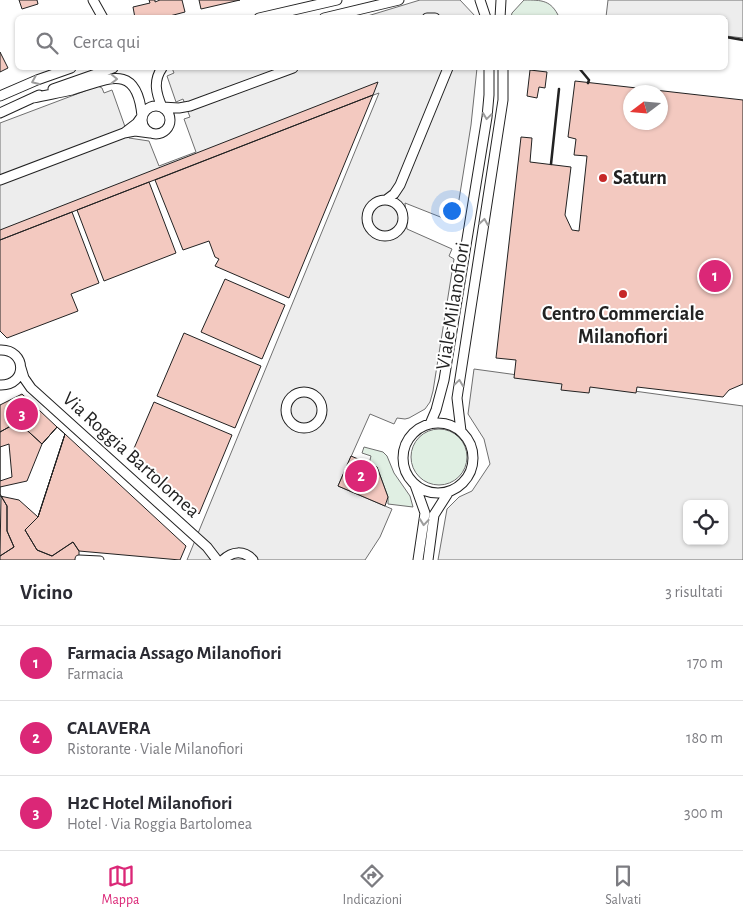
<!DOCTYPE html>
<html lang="it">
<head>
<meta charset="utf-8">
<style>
	body { margin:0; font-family:"Alegreya Sans",sans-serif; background:#f7f7f7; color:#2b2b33 }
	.controls { position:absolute; right:15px; bottom:15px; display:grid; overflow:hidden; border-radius:8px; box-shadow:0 1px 4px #0004 }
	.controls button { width:45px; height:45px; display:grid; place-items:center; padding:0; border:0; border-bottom:1px solid #e1e1e2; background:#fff; color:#2b2b33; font:25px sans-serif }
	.compass { position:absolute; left:623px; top:85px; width:45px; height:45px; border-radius:50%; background:#fff; box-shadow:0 1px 4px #0004; rotate:254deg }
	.you { position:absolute; left:451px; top:210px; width:18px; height:18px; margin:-12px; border:4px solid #fff; border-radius:50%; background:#1a73e8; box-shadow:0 0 0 8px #1a73e833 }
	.badge { display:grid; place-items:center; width:32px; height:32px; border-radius:50%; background:#db2777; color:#fff; font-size:16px; font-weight:700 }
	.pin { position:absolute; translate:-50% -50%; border:2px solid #fff; box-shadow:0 1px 5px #0006 }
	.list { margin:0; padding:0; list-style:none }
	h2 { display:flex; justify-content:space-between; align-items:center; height:65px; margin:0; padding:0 20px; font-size:21px }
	h2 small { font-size:16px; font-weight:400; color:#7c7c81 }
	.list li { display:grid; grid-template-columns:32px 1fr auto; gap:15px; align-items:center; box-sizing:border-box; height:75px; padding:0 20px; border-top:1px solid #e1e1e2 }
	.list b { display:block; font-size:19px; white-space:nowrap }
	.list p { margin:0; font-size:16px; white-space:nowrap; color:#7c7c81 }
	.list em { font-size:16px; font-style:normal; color:#7c7c81 }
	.icon { flex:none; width:28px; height:28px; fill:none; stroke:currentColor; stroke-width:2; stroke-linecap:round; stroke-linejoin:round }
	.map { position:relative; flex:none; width:743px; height:560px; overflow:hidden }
	.search { position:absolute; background:#fff; box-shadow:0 1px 4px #0004; left:15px; right:15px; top:15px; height:55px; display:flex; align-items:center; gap:12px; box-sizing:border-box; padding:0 18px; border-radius:8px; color:#7c7c81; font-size:19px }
	.sheet { height:290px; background:#fff }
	nav { display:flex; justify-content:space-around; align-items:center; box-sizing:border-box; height:70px; border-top:1px solid #e1e1e2; background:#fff; font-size:14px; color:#7c7c81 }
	nav a { display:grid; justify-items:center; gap:2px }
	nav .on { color:#db2777 }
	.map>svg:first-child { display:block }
</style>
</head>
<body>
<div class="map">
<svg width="743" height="560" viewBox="0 0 743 560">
	<rect width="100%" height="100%" fill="#fff"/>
	<path fill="#e0efe3" stroke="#6f6f6f" d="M524 0C542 0 551 0 559 17H511L512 13Z
		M411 457a28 28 0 1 1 56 0a28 28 0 1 1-56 0Z
		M364 447 383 452 387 456 394 473 410 496 413 507 388 504V497L377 467 369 464 371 456 362 453Z"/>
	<path fill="#ededed" stroke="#6f6f6f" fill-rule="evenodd" d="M420 0H460L476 17 361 18Z
		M608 0H743V38L726 36V18L606 17Z
		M172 68H477L471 125 458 206 455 212 451 213 448 220 405 203 407 229 452 249 449 256 454 259 433 391 430 402 425 409 409 418 405 419 397 418 394 424 370 414 338 486 392 509 380 537 365 560H187L379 93 0 231V123L98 86 102 88 104 93 112 90 129 138 149 141 159 166 196 152 184 119 190 117 183 99 176 102 167 76 174 73Z
		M474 369 743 406V560H438L447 509 459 497 472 491 490 464 484 439 468 414ZM687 504H724V541H687Z"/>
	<path fill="#f3c9c0" stroke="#222" fill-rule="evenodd" d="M19 0H37L38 4 22 9Z
		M149 0H155V2L160 0H182L185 12 162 18H135L133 7 150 3Z
		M199 0H240L201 9Z
		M0 52 8 68 0 72Z
		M530 70 547 72 545 88 539 87 537 98 527 96Z
		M575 81 743 100V384L729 390 723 397 637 387 636 393 590 387 589 393 561 390 562 384 514 378 516 360 496 358 521 137 532 138 530 162 571 167 565 215 572 230 579 231 587 156 574 155 576 139 568 137ZM630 92H660V122H630Z
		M378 82 373 95 0 240V230Z
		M373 95 289 298 215 266 219 259 215 257 209 241 183 250 155 180Z
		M149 182 176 253 104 281 77 210Z
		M72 212 99 283 71 294 78 311 7 338 0 331V240Z
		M225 279 285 305 262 359 201 332Z
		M184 333 261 366 235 428 157 396Z
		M22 394 57 427 42 444 18 422 0 432V405Z
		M154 402 232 435 199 514 132 453Z
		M18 422 42 444 57 427 65 434 38 517 19 500 0 496V432Z
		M57 427 65 434 38 517 25 530 37 550 52 556 73 542 79 551V560H0V556L14 547 7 531V506L0 494V487L27 481 42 444Z
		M65 434 186 546 180 560 79 551 73 542 52 556 37 550 25 530 38 517Z
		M9 444 12 477 0 481V447Z
		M351 456 377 467 388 497 385 506 338 486Z
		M1 496 7 506V531L14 547 0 556Z"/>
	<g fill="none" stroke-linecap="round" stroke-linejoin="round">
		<g stroke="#222" stroke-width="9">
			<path id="pedestrian" d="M79 559 100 560"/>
		</g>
		<g stroke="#222" stroke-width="11">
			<path id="minor" d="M93 0 103 18
				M480 0 486 18
				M259 18 337 0
				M324 18 399 0
				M427 18H435
				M500 18 501 0
				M162 68C153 81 156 93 162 107L179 108 190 106 293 68
				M53 89 113 68
				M0 96 37 80 71 68
				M33 98C46 95 59 93 72 90 108 79 137 62 142 116L137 123 124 133 135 131 150 133
				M142 120a14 14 0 1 1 28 0a14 14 0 1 1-28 0Z
				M0 113 39 95
				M0 180 124 133
				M367 218a18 18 0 1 1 36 0a18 18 0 1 1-36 0Z
				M386 200 394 194 400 185 448 68
				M0 350C27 349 28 386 0 385
				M21 368 24 378 31 388 207 547 217 560
				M286 410a18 18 0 1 1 36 0a18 18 0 1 1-36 0Z
				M403 458a35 35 0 1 1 70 0a35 35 0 1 1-70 0Z
				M430 424 436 410 444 380 487 117 489 95V68
				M461 431 457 398 503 100V68
				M415 485 425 513 418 560
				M223 560C232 551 244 550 253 560
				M428 560 434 515 448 493"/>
		</g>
		<use href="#pedestrian" stroke="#fff" stroke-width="7"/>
		<use href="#minor" stroke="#fff" stroke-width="9"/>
		<path stroke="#222" stroke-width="2.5" d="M726 37 743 40
			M579 68 589 80 588 83
			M551 164 559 89"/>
	</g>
	<defs><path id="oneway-chevron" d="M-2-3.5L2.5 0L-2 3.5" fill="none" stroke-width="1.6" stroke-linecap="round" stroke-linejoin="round" transform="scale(1.25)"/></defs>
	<g stroke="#9c9c9c">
		<use href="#oneway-chevron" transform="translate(114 79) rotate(1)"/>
		<use href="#oneway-chevron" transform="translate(35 81) rotate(157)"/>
		<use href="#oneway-chevron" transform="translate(487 116) rotate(98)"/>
		<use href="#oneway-chevron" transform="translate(484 222) rotate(-81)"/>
		<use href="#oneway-chevron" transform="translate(459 383) rotate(-82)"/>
		<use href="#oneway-chevron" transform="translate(424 522) rotate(96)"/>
	</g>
	<g fill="#c62828" stroke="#fff" stroke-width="2">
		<circle cx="603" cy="178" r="5"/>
		<circle cx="623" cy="294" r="5"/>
	</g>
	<g text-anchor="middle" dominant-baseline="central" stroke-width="4" stroke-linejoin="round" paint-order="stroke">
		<g font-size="20" font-weight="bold" fill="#222" stroke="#fff" text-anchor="start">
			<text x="613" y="178">Saturn</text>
			<text x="623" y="314" text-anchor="middle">Centro Commerciale<tspan x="623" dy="23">Milanofiori</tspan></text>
		</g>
		<g font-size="20" fill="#222" stroke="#fff">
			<text transform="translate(453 306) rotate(-81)">Viale Milanofiori</text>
			<text transform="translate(131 455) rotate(42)">Via Roggia Bartolomea</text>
		</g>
	</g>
</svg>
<div class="controls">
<button><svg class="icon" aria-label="locate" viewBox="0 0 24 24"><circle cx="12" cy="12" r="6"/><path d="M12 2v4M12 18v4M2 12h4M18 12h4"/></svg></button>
</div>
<svg class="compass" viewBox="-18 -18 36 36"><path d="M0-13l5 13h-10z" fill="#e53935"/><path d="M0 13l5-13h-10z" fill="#7c7c81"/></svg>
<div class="you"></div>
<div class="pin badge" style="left:715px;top:276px">1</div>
<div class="pin badge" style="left:361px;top:476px">2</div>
<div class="pin badge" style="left:22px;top:414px">3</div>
<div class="search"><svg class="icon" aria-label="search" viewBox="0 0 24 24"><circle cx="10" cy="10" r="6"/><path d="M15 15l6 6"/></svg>Cerca qui</div>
</div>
<section class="sheet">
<h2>Vicino<small>3 risultati</small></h2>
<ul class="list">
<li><span class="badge">1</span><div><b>Farmacia Assago Milanofiori</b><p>Farmacia</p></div><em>170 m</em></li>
<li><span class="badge">2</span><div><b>CALAVERA</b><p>Ristorante · Viale Milanofiori</p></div><em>180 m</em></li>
<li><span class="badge">3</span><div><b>H2C Hotel Milanofiori</b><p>Hotel · Via Roggia Bartolomea</p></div><em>300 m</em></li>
</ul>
</section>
<nav>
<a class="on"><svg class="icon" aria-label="map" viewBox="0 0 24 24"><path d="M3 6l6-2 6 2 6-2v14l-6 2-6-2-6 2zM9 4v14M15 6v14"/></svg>Mappa</a>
<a><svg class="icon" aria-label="directions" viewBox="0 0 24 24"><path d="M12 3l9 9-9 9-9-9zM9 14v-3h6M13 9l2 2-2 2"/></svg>Indicazioni</a>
<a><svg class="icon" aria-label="saved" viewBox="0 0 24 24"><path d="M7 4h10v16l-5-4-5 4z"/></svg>Salvati</a>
</nav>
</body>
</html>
